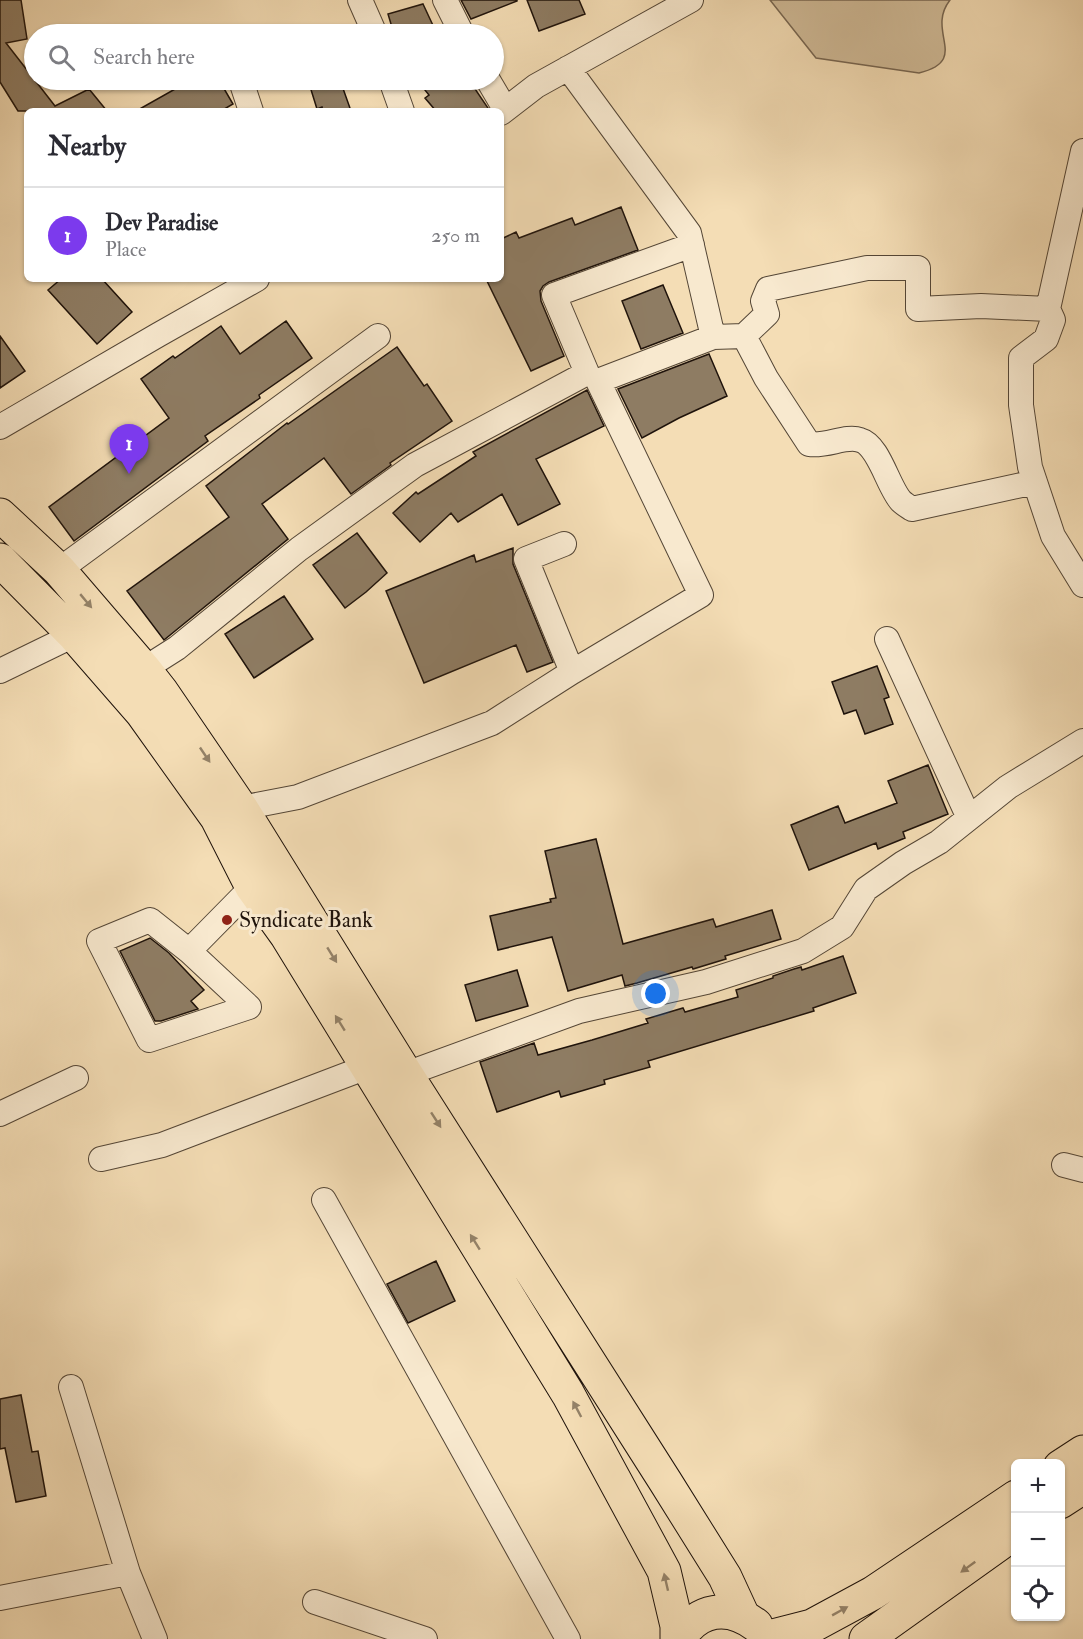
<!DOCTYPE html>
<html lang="en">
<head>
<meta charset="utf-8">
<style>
	body { margin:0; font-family:"IM FELL Double Pica",serif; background:#f2f2f3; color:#2b2b33 }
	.controls { position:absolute; right:18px; bottom:18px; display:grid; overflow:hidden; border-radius:9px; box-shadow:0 2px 4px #0004 }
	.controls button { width:54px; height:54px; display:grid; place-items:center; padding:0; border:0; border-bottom:2px solid #e1e1e2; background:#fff; color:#2b2b33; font:30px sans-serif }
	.you { position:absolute; left:656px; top:994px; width:21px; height:21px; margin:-15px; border:4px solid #fff; border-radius:50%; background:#1a73e8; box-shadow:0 0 0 9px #1a73e833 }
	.badge { display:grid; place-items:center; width:39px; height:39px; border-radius:50%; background:#7c3aed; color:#fff; font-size:20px; font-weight:700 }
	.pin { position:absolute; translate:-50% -50px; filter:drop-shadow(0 2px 3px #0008) }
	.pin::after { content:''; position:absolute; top:32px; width:21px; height:18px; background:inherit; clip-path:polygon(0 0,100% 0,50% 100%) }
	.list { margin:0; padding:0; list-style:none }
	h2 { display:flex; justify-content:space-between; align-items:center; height:78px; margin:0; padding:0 24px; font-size:26px }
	h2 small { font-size:20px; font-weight:400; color:#7c7c81 }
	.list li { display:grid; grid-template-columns:39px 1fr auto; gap:18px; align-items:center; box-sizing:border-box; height:96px; padding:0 24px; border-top:2px solid #e1e1e2 }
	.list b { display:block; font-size:22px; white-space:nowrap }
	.list p { margin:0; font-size:20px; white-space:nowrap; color:#7c7c81 }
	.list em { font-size:20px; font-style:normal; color:#7c7c81 }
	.icon { flex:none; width:33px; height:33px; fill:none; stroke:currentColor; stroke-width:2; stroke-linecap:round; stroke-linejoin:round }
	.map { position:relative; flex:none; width:1083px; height:1639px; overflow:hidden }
	.search { position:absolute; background:#fff; box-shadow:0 2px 4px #0004; left:24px; top:24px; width:480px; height:66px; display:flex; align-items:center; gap:15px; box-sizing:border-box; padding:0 21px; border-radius:33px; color:#7c7c81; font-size:22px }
	.panel { position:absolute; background:#fff; box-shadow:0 2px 4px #0004; left:24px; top:108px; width:480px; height:174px; border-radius:9px }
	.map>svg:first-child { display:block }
</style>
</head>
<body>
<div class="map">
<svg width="1083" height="1639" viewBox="0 0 1083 1639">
	<rect width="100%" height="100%" fill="#f4ddb5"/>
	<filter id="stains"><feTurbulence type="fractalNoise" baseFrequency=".00333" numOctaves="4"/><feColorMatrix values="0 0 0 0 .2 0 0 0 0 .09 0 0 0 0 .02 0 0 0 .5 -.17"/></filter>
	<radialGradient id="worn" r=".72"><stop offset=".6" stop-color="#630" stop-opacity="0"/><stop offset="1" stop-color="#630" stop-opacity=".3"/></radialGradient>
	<path fill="#d0bb98" stroke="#786752" stroke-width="1.5" d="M770 0H950C925 32 971 60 919 73L816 58Z"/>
	<path fill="#8e7c63" stroke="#1f130b" stroke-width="1.5" d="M0 0H21L27 39 6 43 55 106 89 89 107 111H18L0 82Z
		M461 0H517V1L471 19Z
		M527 0H579L585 14 539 31Z
		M423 4 437 34H394L388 14Z
		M191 80H219L233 104 221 111H136Z
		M308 80H340L351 111H323L322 107 317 109Z
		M417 80H469L488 108 487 111H436L425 98 429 95Z
		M621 207 638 250 549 282 543 286 540 291 541 301 564 356 531 371 486 279H501V239L516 232 519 238 572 218 575 225Z
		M61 279H102L132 312 97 344 48 290Z
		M663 285 683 333 641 349 622 301Z
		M286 321 312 358 259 395 260 398 205 436 208 441 74 541 49 507 169 418 141 379 173 356 175 358 221 326 240 354Z
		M0 336 25 371 0 388Z
		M397 347 424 386 427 384 452 421 390 463 391 465 351 494 324 458 262 504 288 539 164 640 127 591 229 517 206 486 287 423 288 424Z
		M709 354 727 396 679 418 642 438 618 389Z
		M587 390 604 426 536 459 560 504 518 525 502 494 458 522 451 513 420 542 393 513 416 492 418 494 476 456 473 452Z
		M357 533 387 573 366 592 345 608 313 565Z
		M513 548V564L553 662 527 672 516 645 424 683 386 591 474 555 476 562Z
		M284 596 313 639 254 678 225 634Z
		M877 666 889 697 884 699 893 724 865 734 856 710 844 714 832 682Z
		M928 765 948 814 903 832 905 838 878 849 876 843 809 870 791 825 838 806 845 823 897 803 888 781Z
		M596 839 623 944 713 919 716 927 772 910 781 939 725 956 726 959 693 969 692 967 637 983 625 986 622 975 568 991 552 937 498 950 490 916 551 902 550 899 556 898 545 851Z
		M150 938 169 953 204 990 191 1001 198 1009 161 1021H155L120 951Z
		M843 956 856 993 813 1008 814 1011 648 1061 650 1067 604 1080 605 1084 561 1097 559 1091 497 1112 480 1062 534 1043 538 1055 592 1040 648 1023 646 1019 683 1008 685 1012 738 997 736 990 773 978V976L794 969 801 967 802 970Z
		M517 970 528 1006 476 1021 465 985Z
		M436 1261 455 1301 408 1323 387 1284Z
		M21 1395 32 1452 38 1451 46 1496 16 1502 5 1448 0 1449V1399Z"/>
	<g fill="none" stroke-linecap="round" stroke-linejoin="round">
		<g stroke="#544636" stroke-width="26">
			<path id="street" d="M360 0 375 34
				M445 0 462 34
				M568 68 689 233 713 337
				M391 80 402 111
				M488 80 505 109
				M241 81 251 111
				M501 113 536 86 691 0
				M1048 309 1083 151
				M744 336 766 378 809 444C826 447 846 435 860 440 879 445 888 487 901 501 904 504 909 507 912 509L1035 482
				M0 427 158 335 257 279
				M564 544 526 559 572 672
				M59 570 378 336
				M887 639 969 818
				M144 669 177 648 299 549 415 465 587 373 554 295 692 245
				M0 671 74 635
				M241 808 298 797 492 723 572 672 701 595 598 381 713 337 744 336 767 314 763 301 768 289 867 268H918V309L981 306 1048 309 1053 320 1046 339 1021 358V405L1030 467 1053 536 1083 585
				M150 920 189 951 249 1007 149 1040 99 941Z
				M189 951 252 887
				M406 1074 579 1011 706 982 803 951 842 927 866 889 903 863 939 842 1008 787 1083 741
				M0 1114 76 1078
				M101 1159 162 1145 367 1067
				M1064 1165 1083 1170
				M324 1200 568 1639
				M71 1387 128 1573 155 1639
				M0 1598 128 1573
				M315 1602 425 1639"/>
		</g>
		<g stroke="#1f130b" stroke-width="35">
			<path id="highway" d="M0 515 59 570 144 669 162 692 241 808 406 1074 665 1481 725 1577 743 1616
				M0 560 74 635 142 713 217 818 252 887 287 936 568 1394 664 1571 677 1626V1639
				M1060 1467 1083 1452
				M1060 1502 1083 1487
				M765 1638 812 1626 873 1593 1016 1497
				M679 1639C698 1608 728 1604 756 1625
				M866 1639 1016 1532"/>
		</g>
		<use href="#street" stroke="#f8e9cf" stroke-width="24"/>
		<use href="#highway" stroke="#f4ddb5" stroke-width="33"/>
	</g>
	<defs><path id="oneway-solid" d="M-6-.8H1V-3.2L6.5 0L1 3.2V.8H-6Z" transform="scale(1.5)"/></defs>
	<g fill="#948268">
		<use href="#oneway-solid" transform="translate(86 601) rotate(50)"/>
		<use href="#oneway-solid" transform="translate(205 755) rotate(56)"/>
		<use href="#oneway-solid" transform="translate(332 955) rotate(58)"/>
		<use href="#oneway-solid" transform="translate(340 1023) rotate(-122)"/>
		<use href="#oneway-solid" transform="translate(436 1120) rotate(57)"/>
		<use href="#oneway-solid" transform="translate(475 1242) rotate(-122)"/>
		<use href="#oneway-solid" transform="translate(577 1409) rotate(-118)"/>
		<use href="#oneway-solid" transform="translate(968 1567) rotate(144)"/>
		<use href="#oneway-solid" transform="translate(666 1582) rotate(-103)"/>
		<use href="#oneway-solid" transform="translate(840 1611) rotate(-29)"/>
	</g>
	<circle fill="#8f2418" stroke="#f8e9cf" stroke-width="2" cx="227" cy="920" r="6"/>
	<g text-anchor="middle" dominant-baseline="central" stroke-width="6" stroke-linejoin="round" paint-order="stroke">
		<g font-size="22" fill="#1f130b" stroke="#f8e9cf" text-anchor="start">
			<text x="239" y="920">Syndicate Bank</text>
		</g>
	</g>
	<rect width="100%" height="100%" filter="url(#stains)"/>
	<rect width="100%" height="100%" fill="url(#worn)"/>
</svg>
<div class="controls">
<button>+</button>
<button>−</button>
<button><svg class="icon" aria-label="locate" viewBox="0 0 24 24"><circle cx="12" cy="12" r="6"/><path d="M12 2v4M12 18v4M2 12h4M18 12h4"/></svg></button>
</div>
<div class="you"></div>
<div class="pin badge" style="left:129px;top:474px">1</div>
<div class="search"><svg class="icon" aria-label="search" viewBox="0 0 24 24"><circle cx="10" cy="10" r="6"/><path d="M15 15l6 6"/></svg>Search here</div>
<section class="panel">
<h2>Nearby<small></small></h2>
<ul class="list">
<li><span class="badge">1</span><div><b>Dev Paradise</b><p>Place</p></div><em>250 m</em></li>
</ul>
</section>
</div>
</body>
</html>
